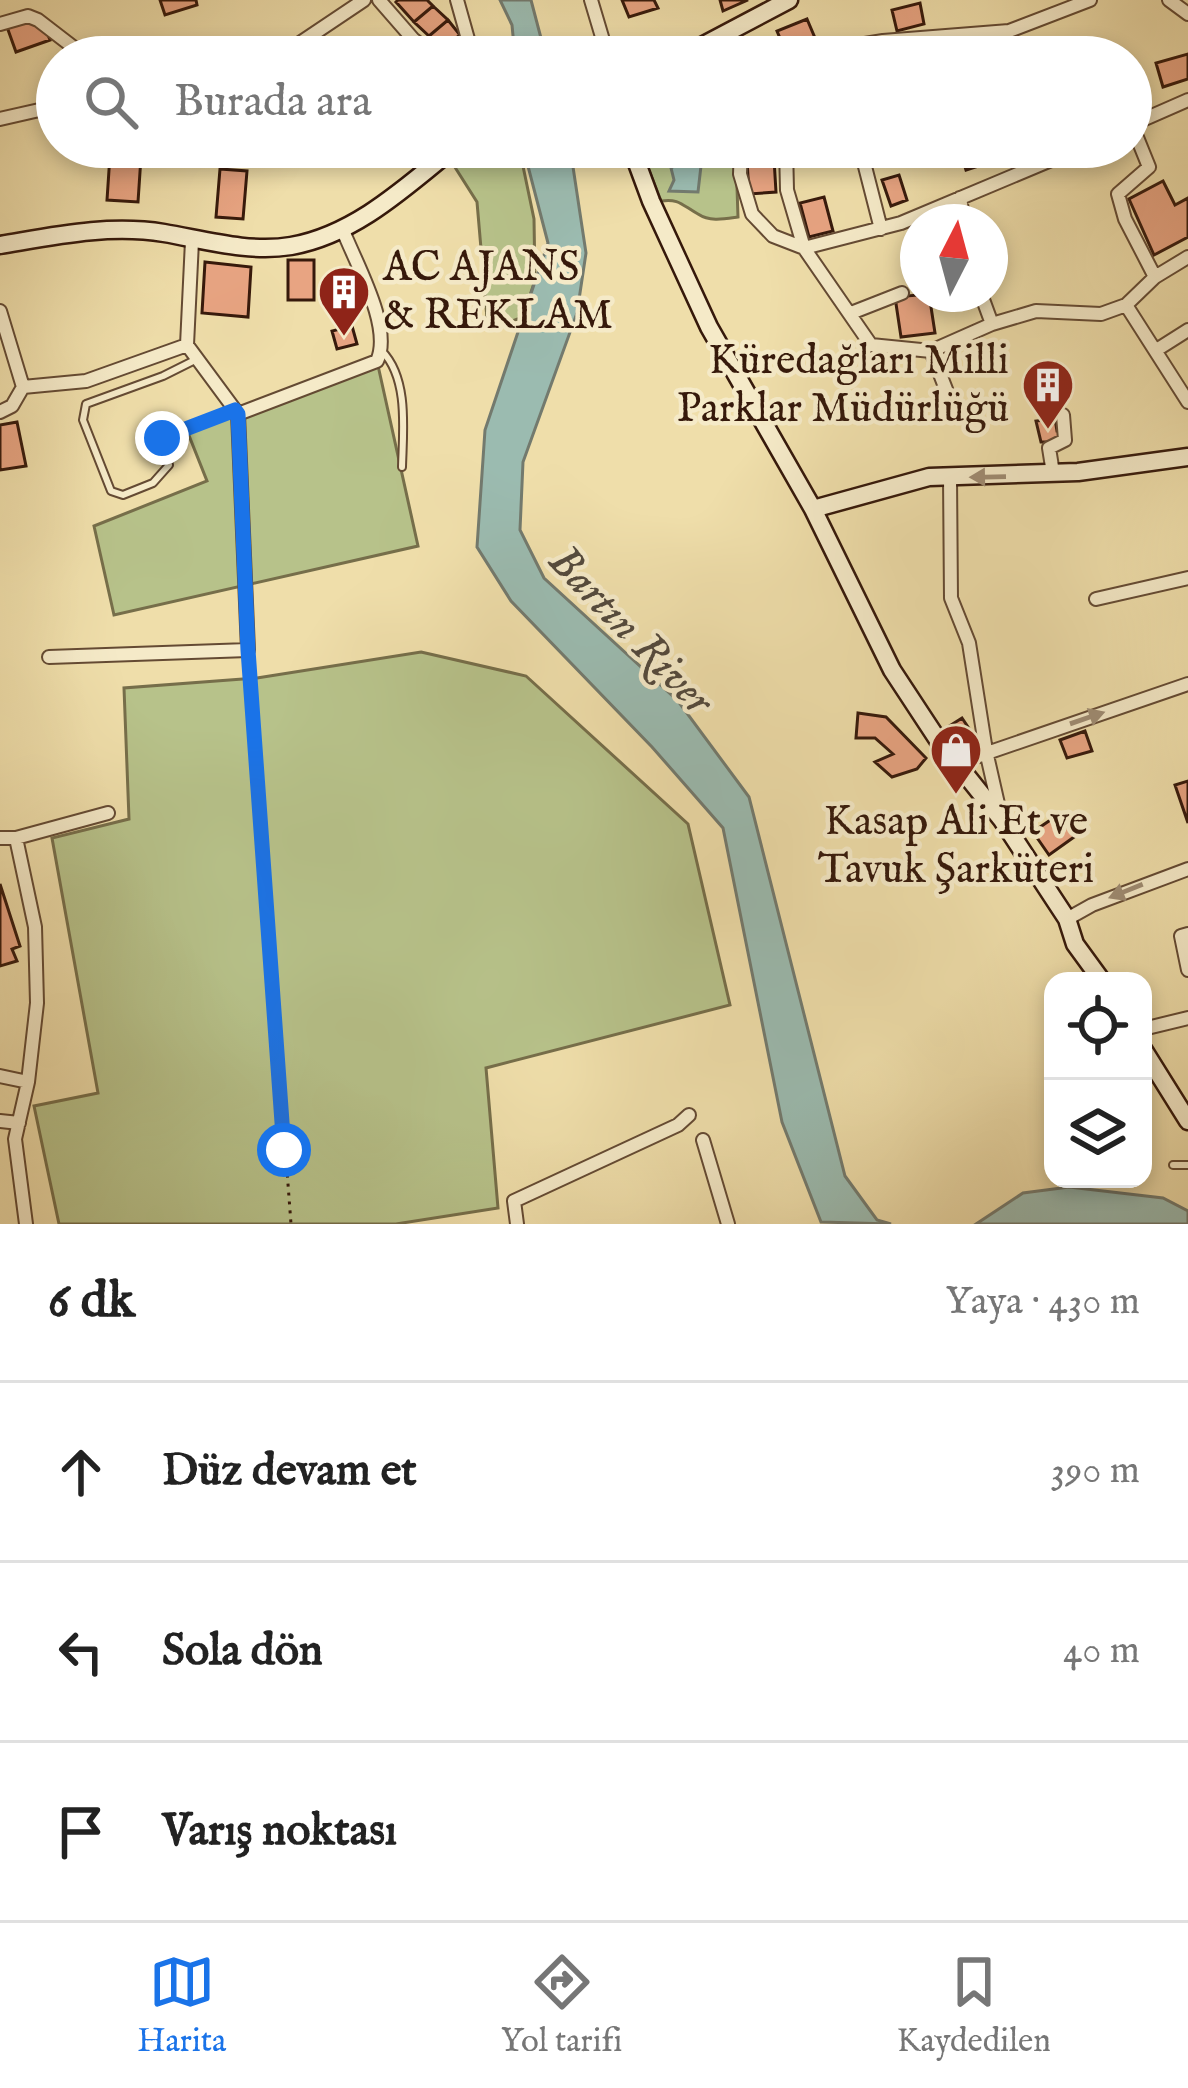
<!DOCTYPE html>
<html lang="tr">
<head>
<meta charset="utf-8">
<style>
	body { margin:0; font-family:"IM FELL English",serif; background:#f2f2f2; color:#222 }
	.controls { position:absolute; right:36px; bottom:36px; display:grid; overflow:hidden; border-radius:24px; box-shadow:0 6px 18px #0003 }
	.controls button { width:108px; height:108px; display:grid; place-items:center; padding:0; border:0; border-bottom:3px solid #e0e0e0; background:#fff; color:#222; font:60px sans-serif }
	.compass { position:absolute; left:900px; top:204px; width:108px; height:108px; border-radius:50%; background:#fff; box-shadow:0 6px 18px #0003; rotate:6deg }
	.stop { position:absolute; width:36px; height:36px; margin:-27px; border:9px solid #1a73e8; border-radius:50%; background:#fff }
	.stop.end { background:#1a73e8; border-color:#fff; box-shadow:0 3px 12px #0008 }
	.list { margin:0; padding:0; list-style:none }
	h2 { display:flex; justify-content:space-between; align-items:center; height:156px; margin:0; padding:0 48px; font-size:51px }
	h2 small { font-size:39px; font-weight:400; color:#767676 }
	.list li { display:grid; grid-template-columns:78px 1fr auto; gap:36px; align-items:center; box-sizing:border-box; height:180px; padding:0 48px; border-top:3px solid #e0e0e0 }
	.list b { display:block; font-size:45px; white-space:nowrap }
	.list em { font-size:39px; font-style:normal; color:#767676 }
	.icon { flex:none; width:66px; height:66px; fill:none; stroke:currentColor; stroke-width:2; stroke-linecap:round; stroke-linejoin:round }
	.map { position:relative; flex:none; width:1188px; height:1224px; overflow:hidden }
	.search { position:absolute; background:#fff; box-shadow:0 6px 18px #0003; left:36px; right:36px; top:36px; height:132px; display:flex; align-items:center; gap:30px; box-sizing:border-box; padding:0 42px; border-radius:66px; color:#767676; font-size:45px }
	.sheet { height:696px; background:#fff }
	nav { display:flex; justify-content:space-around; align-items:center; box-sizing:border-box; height:168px; border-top:3px solid #e0e0e0; background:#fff; font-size:33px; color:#767676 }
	nav a { display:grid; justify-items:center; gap:6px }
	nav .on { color:#1a73e8 }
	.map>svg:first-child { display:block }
</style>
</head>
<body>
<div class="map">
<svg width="1188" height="1224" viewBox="0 0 1188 1224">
	<rect width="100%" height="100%" fill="#efdeaa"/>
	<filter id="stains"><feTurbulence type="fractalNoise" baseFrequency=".00167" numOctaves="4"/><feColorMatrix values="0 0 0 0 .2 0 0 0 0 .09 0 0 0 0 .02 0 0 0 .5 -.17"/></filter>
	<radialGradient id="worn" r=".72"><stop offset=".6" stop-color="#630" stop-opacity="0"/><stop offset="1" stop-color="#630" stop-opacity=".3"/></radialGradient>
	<path fill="#b7c28a" stroke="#766e4a" stroke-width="3" d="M482 147H519L534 219 535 280 523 317 488 330 477 202 451 161Z
		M640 147H680L736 158 738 217C724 219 710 222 698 214 683 206 679 198 661 201Z
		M377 361 418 546 114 615 94 526 207 481 188 433Z
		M421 652 526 676 688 824 730 1005 486 1068 498 1208 396 1224H59L34 1106 98 1093 52 838 129 819 124 688 257 678Z"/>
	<path fill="#9bbbb0" stroke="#737a6e" stroke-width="3" d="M500 0H531L546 57H515L512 25Z
		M523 147H570L586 253 577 313 523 462 520 530 544 578 678 701 749 797 845 1176 877 1220 891 1224 821 1222 782 1122 723 828 652 747 511 601 477 547 485 430 548 243Z
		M676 165 701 166 698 192 669 191 674 180 671 168Z
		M1069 1187 1163 1198 1188 1211V1224H976L1023 1193Z"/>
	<path fill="#e8a482" stroke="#36190b" stroke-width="3" d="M160 0H196L197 5 165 15Z
		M398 0H427L433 6 414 22 396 2Z
		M622 0H654L658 8 629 17Z
		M720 0H748L723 11Z
		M920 3 924 24 897 31 892 10Z
		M433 6 448 20 429 36 414 22Z
		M40 15 50 40 16 52 7 27Z
		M807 19 815 38 785 50 777 31Z
		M448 20 460 35 442 49 429 36Z
		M1188 54V79L1163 87 1156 63Z
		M959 147H996L1000 159 966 170Z
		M1005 147H1035L1036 148 1009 158Z
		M110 155 141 157 138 202 107 200Z
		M774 159 776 192 749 194 747 160Z
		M220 169 247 171 243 219 216 217Z
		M899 175 907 200 891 206 882 180Z
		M1163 181 1175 205 1188 198V237L1154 255 1129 199Z
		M824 197 833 231 809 237 800 203Z
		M288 260H314V300H288Z
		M205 262 251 267 248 317 202 313Z
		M929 294 935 333 901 337 895 297Z
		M352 326 357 344 337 349 332 331Z
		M1055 419 1057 431H1061L1058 442H1041L1036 421Z
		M17 422 26 466 0 470V425Z
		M858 713 886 717 926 758 917 769 892 777 875 762 893 754 875 738H856Z
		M962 718 972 733 948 746 940 732Z
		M1085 731 1092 751 1067 758 1060 740Z
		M1188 781V823L1175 785Z
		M1059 814 1074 837 1049 855 1033 832Z
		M0 884 20 946 12 949 17 961 0 966Z"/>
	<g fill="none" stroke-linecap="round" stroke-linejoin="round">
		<g stroke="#644a33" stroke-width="10">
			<path id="lane" d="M382 351C409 379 403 430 402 467
				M197 359 163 376 86 404 83 420 111 491 123 495 153 483 169 465 162 438 232 410
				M1173 1165H1188"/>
		</g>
		<g stroke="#644a33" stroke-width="16">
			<path id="street" d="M379 0 413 39 436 57
				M457 0 473 57
				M591 0 608 57
				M1169 0 1188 14
				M0 24 28 16 38 20 86 57
				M254 57 294 47 364 0
				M786 57 883 41 1009 31 1090 0
				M0 119 57 106
				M1131 125 1188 100
				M1132 125 1149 167 1118 194 1125 219 1155 277
				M741 147 740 174 752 214 773 236 804 248 871 345 931 351 949 397
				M786 147 787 190 804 248 901 223 1082 147
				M860 147 881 229
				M960 198 964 222
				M192 241 187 345 238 414
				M981 294 992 324
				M1126 305 1188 402
				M0 311 23 387 12 406 0 412
				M851 313 902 293
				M1158 349 1188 330
				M931 351 992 324 1036 311 1101 314 1126 305 1155 277 1188 257
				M23 387 86 381 187 345
				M1053 473 1049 448 1065 440 1063 415
				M950 477 951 598 969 643 986 751 1001 817
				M1096 599 1188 578
				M49 657 248 650 238 414 377 361C393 327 355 262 342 228
				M958 763 1188 684
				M0 838H16L108 813
				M16 838 35 927 37 1003 28 1082 15 1139 26 1224
				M1067 919 1092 905 1188 869
				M1188 934 1181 936 1188 970
				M1143 1029 1188 1018
				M0 1076 28 1082
				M0 1121 19 1123
				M703 1140 728 1224
				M517 1224 514 1201 678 1125 689 1115"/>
		</g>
		<g stroke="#36190b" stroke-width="21">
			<path id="secondary" d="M681 57 789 0
				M631 147 651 201 709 327 813 509 892 670 938 740 1002 820 1067 919 1075 944 1102 981
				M0 245C54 236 108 224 164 233 205 240 249 253 291 246 355 235 407 186 455 147
				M813 509 929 477 1078 472 1188 457
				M1143 1049 1188 1121"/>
		</g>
		<path stroke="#36190b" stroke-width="3" stroke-dasharray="3 6" stroke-linecap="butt" d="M249 663 291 1224"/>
		<use href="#lane" stroke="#f5eac8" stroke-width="6"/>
		<use href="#street" stroke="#f5eac8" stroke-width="12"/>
		<use href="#secondary" stroke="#f5eac8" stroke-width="16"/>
	</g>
	<defs><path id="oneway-solid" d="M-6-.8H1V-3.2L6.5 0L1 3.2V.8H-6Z" transform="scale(3)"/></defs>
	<g fill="#9f8c73">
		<use href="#oneway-solid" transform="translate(988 477) rotate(179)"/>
		<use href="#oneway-solid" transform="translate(1087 718) rotate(-19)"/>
		<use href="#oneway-solid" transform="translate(1126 891) rotate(158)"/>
	</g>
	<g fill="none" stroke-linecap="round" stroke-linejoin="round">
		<path stroke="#1a73e8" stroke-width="15" d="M162 438 235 410 238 414 248 650 284 1150"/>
	</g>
	<defs>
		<g id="building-pin" transform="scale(2.7)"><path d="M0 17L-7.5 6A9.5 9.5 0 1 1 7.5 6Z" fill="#8f2418" stroke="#f5eac8"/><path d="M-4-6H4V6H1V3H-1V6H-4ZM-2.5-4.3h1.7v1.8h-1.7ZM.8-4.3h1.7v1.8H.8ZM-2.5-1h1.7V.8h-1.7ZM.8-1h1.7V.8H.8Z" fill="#fff"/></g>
		<g id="shop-pin" transform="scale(2.7)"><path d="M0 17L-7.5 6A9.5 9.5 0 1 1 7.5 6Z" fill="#8f2418" stroke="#f5eac8"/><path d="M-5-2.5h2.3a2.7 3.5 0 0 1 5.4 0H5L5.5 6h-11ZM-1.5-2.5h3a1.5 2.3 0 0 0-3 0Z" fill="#fff"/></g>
	</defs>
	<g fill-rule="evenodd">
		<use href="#building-pin" x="344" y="292"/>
		<use href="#building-pin" x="1048" y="385"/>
		<use href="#shop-pin" x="956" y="750"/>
	</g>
	<g text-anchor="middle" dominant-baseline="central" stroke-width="9" stroke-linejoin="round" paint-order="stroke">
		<g font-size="42" fill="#36190b" stroke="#f5eac8" text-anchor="start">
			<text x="383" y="268">AC AJANS<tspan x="383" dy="48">&amp; REKLAM</tspan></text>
			<text x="1009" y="361" text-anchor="end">Küredağları Milli<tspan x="1009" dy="48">Parklar Müdürlüğü</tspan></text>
			<text x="956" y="822" text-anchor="middle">Kasap Ali Et ve<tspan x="956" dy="48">Tavuk Şarküteri</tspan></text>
		</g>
		<g font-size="45" font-style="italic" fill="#544a3d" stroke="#f5eac8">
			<text transform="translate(630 631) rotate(46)">Bartın River</text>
		</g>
	</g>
	<rect width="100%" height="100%" filter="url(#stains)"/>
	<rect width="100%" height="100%" fill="url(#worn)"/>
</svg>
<div class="controls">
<button><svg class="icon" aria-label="locate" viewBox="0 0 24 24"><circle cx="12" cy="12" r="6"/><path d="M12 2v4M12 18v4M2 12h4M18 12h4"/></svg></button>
<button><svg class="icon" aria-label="layers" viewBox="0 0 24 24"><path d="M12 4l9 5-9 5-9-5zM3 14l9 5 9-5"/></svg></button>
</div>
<svg class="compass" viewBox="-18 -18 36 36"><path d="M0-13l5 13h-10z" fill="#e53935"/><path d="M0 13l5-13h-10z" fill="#767676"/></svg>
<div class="stop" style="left:284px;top:1150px"></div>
<div class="stop end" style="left:162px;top:438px"></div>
<div class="search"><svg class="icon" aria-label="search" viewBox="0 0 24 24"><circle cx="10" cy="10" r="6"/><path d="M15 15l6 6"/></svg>Burada ara</div>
</div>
<section class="sheet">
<h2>6 dk<small>Yaya · 430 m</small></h2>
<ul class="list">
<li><svg class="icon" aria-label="ahead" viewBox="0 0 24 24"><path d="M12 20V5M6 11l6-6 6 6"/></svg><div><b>Düz devam et</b></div><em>390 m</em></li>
<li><svg class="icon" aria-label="left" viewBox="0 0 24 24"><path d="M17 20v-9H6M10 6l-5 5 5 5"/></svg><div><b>Sola dön</b></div><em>40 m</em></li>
<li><svg class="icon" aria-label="arrive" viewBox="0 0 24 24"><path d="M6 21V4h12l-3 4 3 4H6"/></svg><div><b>Varış noktası</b></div></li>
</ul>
</section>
<nav>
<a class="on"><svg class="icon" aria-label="map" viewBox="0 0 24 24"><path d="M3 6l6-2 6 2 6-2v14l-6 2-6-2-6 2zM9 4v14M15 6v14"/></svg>Harita</a>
<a><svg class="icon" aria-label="directions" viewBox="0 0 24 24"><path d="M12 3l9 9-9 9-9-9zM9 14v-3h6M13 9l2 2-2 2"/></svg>Yol tarifi</a>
<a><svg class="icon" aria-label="saved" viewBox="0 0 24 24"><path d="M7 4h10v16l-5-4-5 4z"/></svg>Kaydedilen</a>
</nav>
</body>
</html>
